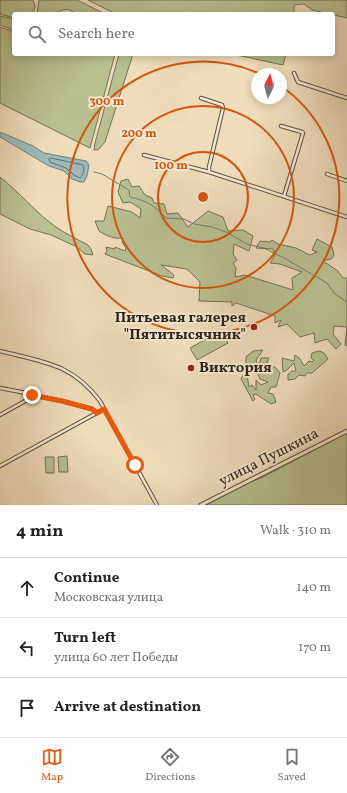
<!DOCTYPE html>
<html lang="en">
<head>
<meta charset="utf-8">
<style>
	body { margin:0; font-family:Vollkorn,serif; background:#f2f2f2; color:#202124 }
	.compass { position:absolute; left:251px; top:68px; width:36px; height:36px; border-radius:50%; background:#fff; box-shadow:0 2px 10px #0003; rotate:5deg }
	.stop { position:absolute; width:12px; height:12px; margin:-9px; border:3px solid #ea580c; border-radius:50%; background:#fff }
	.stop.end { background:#ea580c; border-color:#fff; box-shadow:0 1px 4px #0008 }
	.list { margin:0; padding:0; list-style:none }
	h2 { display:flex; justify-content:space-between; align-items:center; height:52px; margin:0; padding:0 16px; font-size:17px }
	h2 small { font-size:13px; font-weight:400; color:#757577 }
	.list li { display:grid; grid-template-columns:26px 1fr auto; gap:12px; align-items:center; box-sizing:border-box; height:60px; padding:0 16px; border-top:1px solid #e0e0e0 }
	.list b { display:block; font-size:15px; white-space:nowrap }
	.list p { margin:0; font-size:13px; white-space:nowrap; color:#757577 }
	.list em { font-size:13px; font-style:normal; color:#757577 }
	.icon { flex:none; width:22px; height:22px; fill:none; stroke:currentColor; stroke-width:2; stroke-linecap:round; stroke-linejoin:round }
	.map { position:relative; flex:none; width:347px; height:505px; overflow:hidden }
	.search { position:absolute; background:#fff; box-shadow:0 2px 10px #0003; left:12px; right:12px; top:12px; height:44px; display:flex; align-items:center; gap:10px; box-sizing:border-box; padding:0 14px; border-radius:4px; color:#757577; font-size:15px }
	.sheet { height:232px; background:#fff }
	nav { display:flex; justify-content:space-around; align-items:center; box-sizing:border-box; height:56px; border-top:1px solid #e0e0e0; background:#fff; font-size:11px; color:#757577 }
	nav a { display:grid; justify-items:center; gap:2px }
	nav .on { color:#ea580c }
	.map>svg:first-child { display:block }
</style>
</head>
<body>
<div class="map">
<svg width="347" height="505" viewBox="0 0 347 505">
	<rect width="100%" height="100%" fill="#efdcba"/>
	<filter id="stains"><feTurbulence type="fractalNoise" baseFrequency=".005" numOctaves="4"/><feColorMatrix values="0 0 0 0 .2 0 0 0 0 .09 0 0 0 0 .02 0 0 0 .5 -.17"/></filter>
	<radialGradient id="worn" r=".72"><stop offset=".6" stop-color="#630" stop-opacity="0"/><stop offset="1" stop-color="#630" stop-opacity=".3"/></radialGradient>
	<path fill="#b9c090" stroke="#727154" d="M0 0H33L35 6 33 14H14V18L0 14Z
		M39 0H77L105 14C97 14 86 16 78 14 70 12 71 7 60 11L59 14H37Z
		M88 0H347V18L312 10 304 4 294 5V14H116Z
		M0 16 14 19V30L0 25Z
		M0 27 14 32V54H115L90 148 0 103Z
		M119 54H133L105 142 98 150H94L95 143Z
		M232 54H286L283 65Z
		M0 177C19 192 35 212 56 227 66 234 77 239 88 245L91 249 93 255 85 254 77 247 51 235 30 229 0 214Z
		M128 179 132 187 139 186 145 195 152 198 154 203 164 204 167 214 178 213 188 227 208 211 223 217 228 231 243 230 253 236 249 251 234 244 233 254 237 260 233 263 236 268 235 277 245 275 293 290 292 278 302 272 280 264 270 263 275 255 273 249 256 248 260 241 270 242 272 240 278 244 296 248 310 255 317 252 312 250 317 239 332 247 334 255 331 259 323 261 338 271 343 278H347V346L345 345 347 327 334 326 333 334 341 344 336 349 327 339 315 343 314 333 300 337 287 324 278 327 281 320 275 323V316L236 303 232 306V302L199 301 200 282 187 269 161 265 174 275 173 278 162 276 105 254 107 251 106 247 115 249V247L125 251 126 248 122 242 123 238C113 239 107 236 99 231L95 221H104L108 206 132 212 140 218 141 209 130 202 123 203 118 192 121 181Z
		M221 331 228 343 197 360 190 348Z
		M263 350 256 360 258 368 261 358H269L267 363 269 366 275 367 280 373 276 387H271L268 393 273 394 276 402 271 404 256 394 253 395 255 399 253 401 241 379 243 375H247L249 387 252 385 256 390V380L261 385 268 382 260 379C257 372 253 368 246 365V357L253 351Z
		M319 351 324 353 328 359 312 373H307L305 376 299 375 295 379 288 380V374L292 371H296L294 363 287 370 283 372 282 358 294 361 295 355 300 359 304 366 309 361 312 362 314 360 311 358 312 353Z
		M347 433V505H206L248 483 263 477Z
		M67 456 68 472H59L58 457Z
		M45 457H54V473H46Z"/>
	<path fill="#9db9b9" stroke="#707d79" d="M0 132 33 146 44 153 86 161 89 165 87 176 84 182H80L72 179 64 171 49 166 0 137Z"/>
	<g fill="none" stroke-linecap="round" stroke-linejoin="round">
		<path stroke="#646e68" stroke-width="1" d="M51 158 83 165C85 168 83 175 80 178L74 175 66 168 50 162 49 159Z"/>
		<path stroke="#707d79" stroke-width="1" d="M94 172 102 174 129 190 130 197C147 201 154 205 166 218L184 219 194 224 212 227 226 232 247 244 264 248 284 258 327 283 335 294 347 302"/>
		<g stroke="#5d5040" stroke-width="4.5">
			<path id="minor" d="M294 73 298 82 347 98
				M201 98 222 105 223 108 209 167V172
				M281 126 302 132 303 133 284 196
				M144 155 209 172 347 217
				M327 174 347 181
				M0 351C43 362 71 363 100 401L157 505
				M0 388 21 392 32 395 62 401 92 409 97 413
				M0 415 27 400 32 395
				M0 466 104 409"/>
		</g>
		<g stroke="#5d5040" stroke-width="5">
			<path id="tertiary" d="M201 505 347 431"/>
		</g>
		<use href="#minor" stroke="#f5e8d2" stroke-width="2.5"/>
		<use href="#tertiary" stroke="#f5e8d2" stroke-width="3"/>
	</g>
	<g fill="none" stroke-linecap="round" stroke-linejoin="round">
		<path stroke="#ea580c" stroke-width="5" d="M32 395 62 401 92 409 97 413 104 409 135 465"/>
	</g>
	<g fill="none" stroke="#d5540d" stroke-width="2">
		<circle cx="203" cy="197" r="45"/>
		<circle cx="203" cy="197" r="91"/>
		<path d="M281 86A136 136 0 1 1 260 74"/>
	</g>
	<g fill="#8f2418" stroke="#f5e8d2" stroke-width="1.5">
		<circle cx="254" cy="327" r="4"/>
		<circle cx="191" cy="368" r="4"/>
	</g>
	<g text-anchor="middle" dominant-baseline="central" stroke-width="4" stroke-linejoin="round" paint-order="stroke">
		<g font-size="15" font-weight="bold" fill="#2c2218" stroke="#f5e8d2" text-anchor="end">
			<text x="246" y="318">Питьевая галерея<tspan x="246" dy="17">"Пятитысячник"</tspan></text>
			<text x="199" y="368" text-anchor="start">Виктория</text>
		</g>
		<g font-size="15" fill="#2c2218" stroke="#f5e8d2">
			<text transform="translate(269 458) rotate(-27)">улица Пушкина</text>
		</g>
	</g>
	<circle cx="203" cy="197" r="6" fill="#d5540d" stroke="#f5e8d2" stroke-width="2"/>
	<g font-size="12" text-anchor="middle" font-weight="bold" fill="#d5540d" stroke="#f5e8d2" stroke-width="4" stroke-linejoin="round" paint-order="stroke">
		<text x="107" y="105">300 m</text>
		<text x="139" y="137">200 m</text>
		<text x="171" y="169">100 m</text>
	</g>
	<rect width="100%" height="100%" filter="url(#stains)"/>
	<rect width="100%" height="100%" fill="url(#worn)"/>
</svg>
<svg class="compass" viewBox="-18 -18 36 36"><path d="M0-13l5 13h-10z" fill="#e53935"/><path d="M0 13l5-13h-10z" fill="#757577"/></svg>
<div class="stop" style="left:135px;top:465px"></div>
<div class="stop end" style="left:32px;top:395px"></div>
<div class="search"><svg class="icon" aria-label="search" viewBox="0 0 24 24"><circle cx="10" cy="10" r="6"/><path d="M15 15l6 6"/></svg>Search here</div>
</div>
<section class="sheet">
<h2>4 min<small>Walk · 310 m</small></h2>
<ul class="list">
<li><svg class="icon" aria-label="ahead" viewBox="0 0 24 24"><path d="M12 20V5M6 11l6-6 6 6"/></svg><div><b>Continue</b><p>Московская улица</p></div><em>140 m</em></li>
<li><svg class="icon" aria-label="left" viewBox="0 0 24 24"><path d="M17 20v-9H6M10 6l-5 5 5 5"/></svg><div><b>Turn left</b><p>улица 60 лет Победы</p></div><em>170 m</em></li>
<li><svg class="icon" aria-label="arrive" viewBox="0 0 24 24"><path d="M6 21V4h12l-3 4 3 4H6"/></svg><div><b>Arrive at destination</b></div></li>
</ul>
</section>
<nav>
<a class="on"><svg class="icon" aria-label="map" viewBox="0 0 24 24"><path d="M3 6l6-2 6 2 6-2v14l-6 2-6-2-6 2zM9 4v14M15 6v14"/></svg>Map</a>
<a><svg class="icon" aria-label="directions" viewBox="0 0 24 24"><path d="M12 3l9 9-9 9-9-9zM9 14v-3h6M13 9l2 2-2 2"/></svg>Directions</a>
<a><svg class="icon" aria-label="saved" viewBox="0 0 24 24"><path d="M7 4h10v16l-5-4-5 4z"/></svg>Saved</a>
</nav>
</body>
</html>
